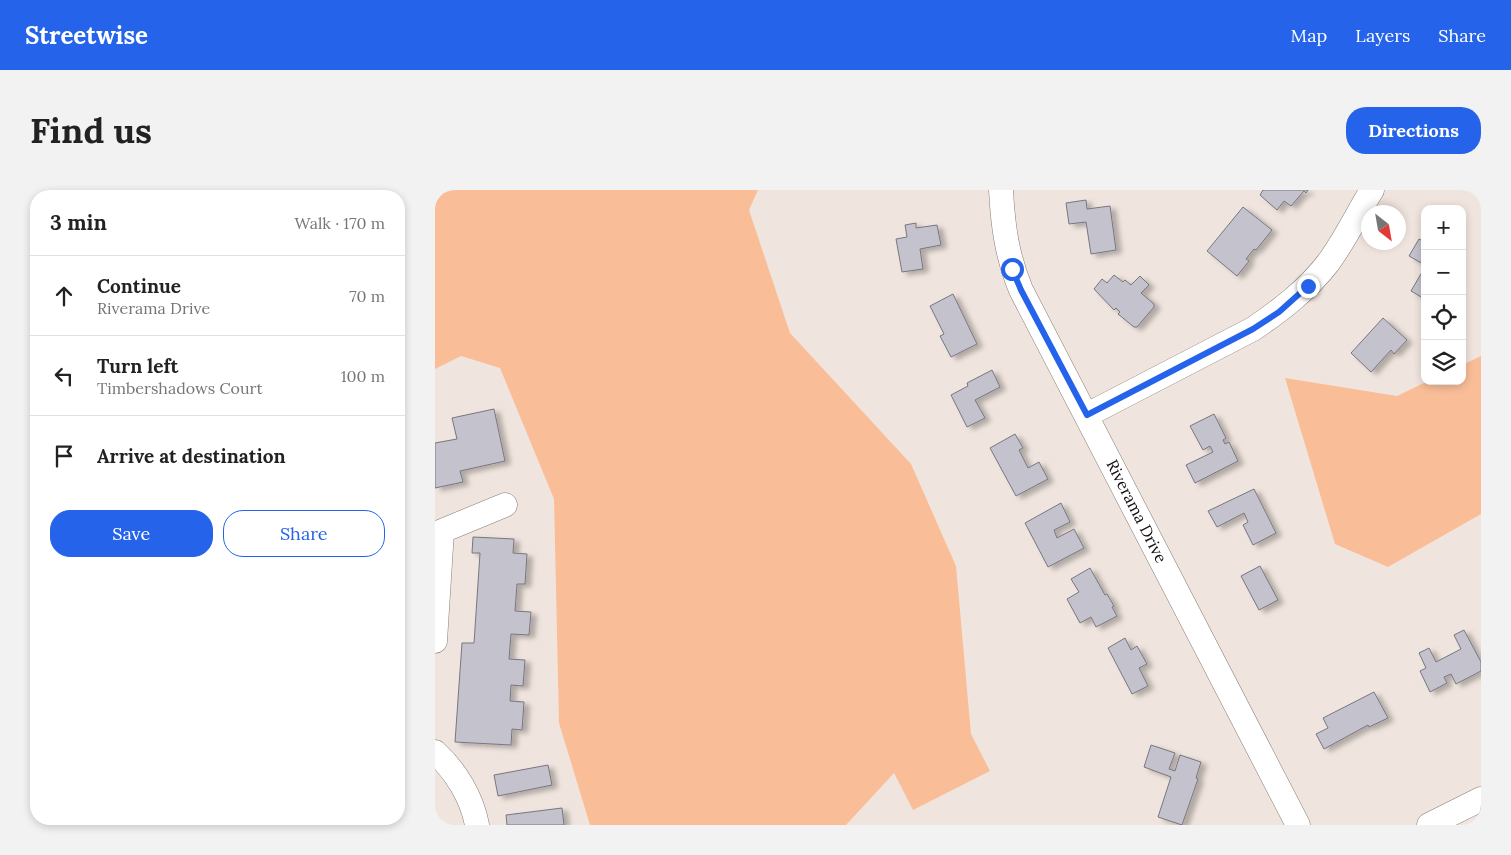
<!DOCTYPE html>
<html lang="en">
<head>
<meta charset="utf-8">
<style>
	body { margin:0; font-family:Lora,serif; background:#f2f2f2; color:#222 }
	.controls { position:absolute; right:15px; top:15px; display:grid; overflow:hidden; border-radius:10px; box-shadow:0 2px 8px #0003 }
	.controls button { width:45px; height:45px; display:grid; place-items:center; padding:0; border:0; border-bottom:1px solid #e0e0e0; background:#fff; color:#222; font:25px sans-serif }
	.compass { position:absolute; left:926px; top:15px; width:45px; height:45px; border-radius:50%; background:#fff; box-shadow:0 2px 8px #0003; rotate:149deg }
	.stop { position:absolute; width:15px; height:15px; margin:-11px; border:4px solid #2563eb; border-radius:50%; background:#fff }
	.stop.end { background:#2563eb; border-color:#fff; box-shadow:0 1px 5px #0008 }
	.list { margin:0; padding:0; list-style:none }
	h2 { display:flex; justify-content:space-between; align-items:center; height:65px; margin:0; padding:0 20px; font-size:21px }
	h2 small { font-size:16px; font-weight:400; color:#767676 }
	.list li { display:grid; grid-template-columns:32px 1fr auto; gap:15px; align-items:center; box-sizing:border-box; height:80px; padding:0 20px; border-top:1px solid #e0e0e0 }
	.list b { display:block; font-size:19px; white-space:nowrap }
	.list p { margin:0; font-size:16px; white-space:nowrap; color:#767676 }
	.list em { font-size:16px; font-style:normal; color:#767676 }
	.actions { display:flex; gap:10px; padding:15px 20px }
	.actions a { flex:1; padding:11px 0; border:1px solid #2563eb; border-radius:20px; text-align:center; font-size:18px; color:#2563eb }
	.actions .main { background:#2563eb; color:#fff }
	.icon { flex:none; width:28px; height:28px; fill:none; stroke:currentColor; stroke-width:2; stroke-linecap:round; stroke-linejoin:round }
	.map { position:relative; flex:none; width:1046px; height:635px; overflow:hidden; border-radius:20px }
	header { display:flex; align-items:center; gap:30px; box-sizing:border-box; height:70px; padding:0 25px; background:#2563eb; color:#fff }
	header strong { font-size:24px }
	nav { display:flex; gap:28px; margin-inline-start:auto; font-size:18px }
	.intro { display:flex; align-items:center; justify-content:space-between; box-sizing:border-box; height:120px; padding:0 30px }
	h1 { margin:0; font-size:35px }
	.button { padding:12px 22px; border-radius:20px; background:#2563eb; color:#fff; font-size:18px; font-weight:700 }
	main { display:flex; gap:30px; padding:0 30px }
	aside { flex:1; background:#fff; border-radius:20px; box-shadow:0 2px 8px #0003 }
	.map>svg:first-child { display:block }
</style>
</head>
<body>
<header>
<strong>Streetwise</strong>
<nav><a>Map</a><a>Layers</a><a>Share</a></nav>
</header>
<div class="intro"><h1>Find us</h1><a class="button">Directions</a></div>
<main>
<aside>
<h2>3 min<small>Walk · 170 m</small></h2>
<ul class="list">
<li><svg class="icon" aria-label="ahead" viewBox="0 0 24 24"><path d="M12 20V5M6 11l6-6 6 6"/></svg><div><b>Continue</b><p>Riverama Drive</p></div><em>70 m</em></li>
<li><svg class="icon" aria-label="left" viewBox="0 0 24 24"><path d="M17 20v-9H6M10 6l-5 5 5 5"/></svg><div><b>Turn left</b><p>Timbershadows Court</p></div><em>100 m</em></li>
<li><svg class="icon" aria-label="arrive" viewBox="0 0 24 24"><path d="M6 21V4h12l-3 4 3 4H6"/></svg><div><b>Arrive at destination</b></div></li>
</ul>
<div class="actions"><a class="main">Save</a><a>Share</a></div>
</aside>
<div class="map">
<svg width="1046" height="635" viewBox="0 0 1046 635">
	<defs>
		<filter id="shadow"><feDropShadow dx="5.5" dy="3" stdDeviation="2.5" flood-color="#0004"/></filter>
	</defs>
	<rect width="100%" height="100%" fill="#f0e5de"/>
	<path fill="#f9be98" d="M0 0H323L314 20 355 143 476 274 521 376 536 544 555 581 478 620 459 583 411 635H155L124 533 119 309 65 178 26 166 0 179Z
		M1046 166V324L953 377 900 354 850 188 962 206 993 191H1027V175Z"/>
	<path fill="#c3c2cd" stroke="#777680" filter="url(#shadow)" d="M828 0H873L871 3 869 1 856 16 849 11 842 20 825 5Z
		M651 10 652 19 675 16 681 60 656 64 651 32 634 34 631 13Z
		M808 17 837 40 821 60 819 59 811 69 814 71 802 86 772 61Z
		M481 33V38L502 35 506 55 485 59 488 79 467 82 461 49 472 47 470 35Z
		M984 49 990 52V75L974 66Z
		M990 77V109L976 101Z
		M679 85 688 92 690 90 696 95 705 86 714 95 706 103 719 114V117L702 137H699L683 124 685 122 681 118 679 120 659 99 667 89 672 93Z
		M518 104 542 154 516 167 505 146 509 144 495 116Z
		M948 128 972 150 959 164 956 160 936 182 916 163Z
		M557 180 565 197 540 210 550 228 532 237 516 205 533 196 532 193Z
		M59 219 70 271 25 281 28 292 0 298V253L22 249 17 228Z
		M779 224 791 248 788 250 790 254 794 252 803 271 760 293 751 275 778 262 775 256 768 260 755 236Z
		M580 244 588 258 584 260 593 278 604 272 613 289 581 306 555 258Z
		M819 299 841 343 818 355 808 335 813 332 809 323 782 337 773 321Z
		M626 313 635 332 619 340 622 348 639 339 649 358 613 377 590 333Z
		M38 347 79 349 78 363 92 364 90 394H82L80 421 96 422 94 445 76 444 74 469 90 470 88 496 76 495 75 511 89 512 87 540 77 539 76 555 20 552 27 453H39L45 363H37Z
		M825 376 843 410 824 420 806 386Z
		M655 378 670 405 672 404 679 416 677 417 682 426 661 437 656 427 645 433 632 409 644 402 636 389Z
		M1029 440 1046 472V481L1021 494 1016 484 1009 487 1012 493 995 502 985 481 991 478 984 463 994 458 1001 472 1026 459 1019 445Z
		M690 448 696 460 702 456 712 474 704 478 713 496 697 504 673 458Z
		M939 502 953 528 934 537 933 535 889 559 881 544 893 538 888 528Z
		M716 555 740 563 734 579 740 581 745 565 766 572 761 588 763 589 747 635 723 627 736 587 709 577Z
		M113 575 117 595 63 606 59 585Z
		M127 618 129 635H72L71 625Z"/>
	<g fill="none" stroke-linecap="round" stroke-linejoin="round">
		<g stroke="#877d77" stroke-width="25">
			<path id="minor" d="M566 0C568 37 572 66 586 100L863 635
				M652 225 818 139C846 120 872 100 893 73 910 50 922 24 937 0
				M7 341 70 315
				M0 344 7 341 0 451
				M0 562C21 581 37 608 42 635
				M994 635 1046 609"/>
		</g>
		<use href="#minor" stroke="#fff" stroke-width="24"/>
	</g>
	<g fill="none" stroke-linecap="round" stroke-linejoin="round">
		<path stroke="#2563eb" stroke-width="6" d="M577 79 586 100 652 225 818 139 844 122 873 96"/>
	</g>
	<g text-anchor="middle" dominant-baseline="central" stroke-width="5" stroke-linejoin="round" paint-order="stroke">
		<g font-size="16" fill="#14100e" stroke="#fff">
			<text transform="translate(702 321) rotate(63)">Riverama Drive</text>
		</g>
	</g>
</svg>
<div class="controls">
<button>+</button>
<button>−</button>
<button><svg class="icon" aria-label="locate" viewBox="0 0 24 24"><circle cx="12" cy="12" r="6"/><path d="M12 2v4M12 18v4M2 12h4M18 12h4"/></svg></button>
<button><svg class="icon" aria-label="layers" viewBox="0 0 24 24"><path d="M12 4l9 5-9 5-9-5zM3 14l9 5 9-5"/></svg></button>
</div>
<svg class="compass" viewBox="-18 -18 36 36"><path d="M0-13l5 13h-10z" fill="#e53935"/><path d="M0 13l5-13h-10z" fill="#767676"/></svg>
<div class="stop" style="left:577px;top:79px"></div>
<div class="stop end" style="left:873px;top:96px"></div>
</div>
</main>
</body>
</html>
